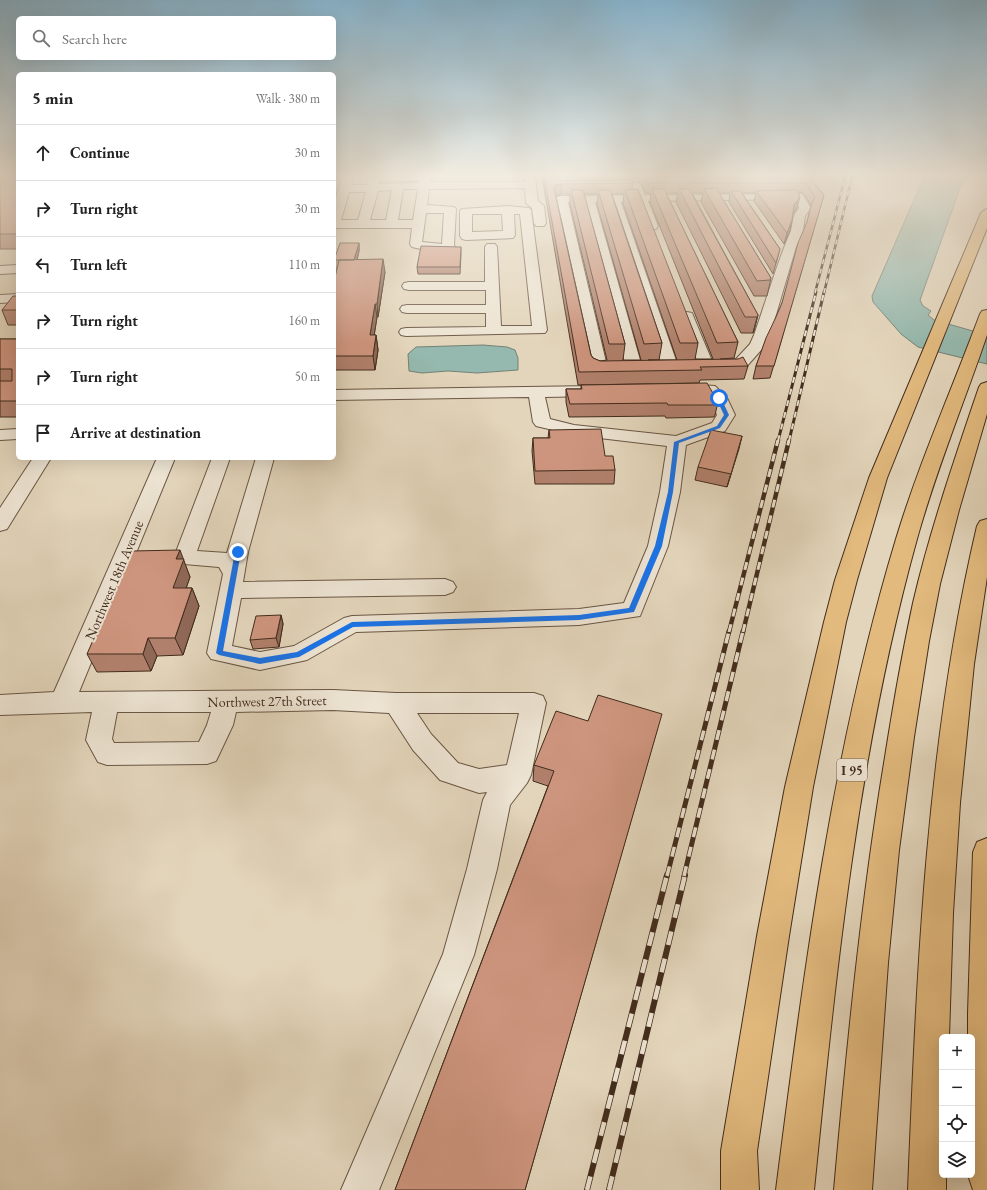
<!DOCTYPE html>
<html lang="en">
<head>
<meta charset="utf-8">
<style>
	body { margin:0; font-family:"EB Garamond",serif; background:#f6f6f6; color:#222 }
	.controls { position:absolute; right:12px; bottom:12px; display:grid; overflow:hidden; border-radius:6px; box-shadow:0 4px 16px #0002 }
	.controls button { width:36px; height:36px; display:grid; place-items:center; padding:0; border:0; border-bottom:1px solid #e0e0e0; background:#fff; color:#222; font:20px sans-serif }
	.stop { position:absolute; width:12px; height:12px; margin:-9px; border:3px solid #1a73e8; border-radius:50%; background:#fff }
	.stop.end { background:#1a73e8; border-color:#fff; box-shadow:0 1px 4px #0008 }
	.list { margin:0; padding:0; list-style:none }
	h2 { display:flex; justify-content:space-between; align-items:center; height:52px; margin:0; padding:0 16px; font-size:17px }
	h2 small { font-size:13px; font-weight:400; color:#767676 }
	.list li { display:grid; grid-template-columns:26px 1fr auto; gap:12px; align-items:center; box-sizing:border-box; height:56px; padding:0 16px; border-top:1px solid #e0e0e0 }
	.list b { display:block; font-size:15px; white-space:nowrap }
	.list em { font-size:13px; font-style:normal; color:#767676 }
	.icon { flex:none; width:22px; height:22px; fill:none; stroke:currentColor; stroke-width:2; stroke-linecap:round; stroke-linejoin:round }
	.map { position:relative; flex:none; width:987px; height:1190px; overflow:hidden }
	.search { position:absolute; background:#fff; box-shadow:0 4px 16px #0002; left:16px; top:16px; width:320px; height:44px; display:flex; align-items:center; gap:10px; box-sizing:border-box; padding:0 14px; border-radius:6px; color:#767676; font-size:15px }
	.panel { position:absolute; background:#fff; box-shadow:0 4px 16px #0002; left:16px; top:72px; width:320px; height:388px; border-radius:6px }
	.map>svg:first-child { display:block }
</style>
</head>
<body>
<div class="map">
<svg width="987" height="1190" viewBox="0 0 987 1190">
	<rect width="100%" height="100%" fill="#e3d5bb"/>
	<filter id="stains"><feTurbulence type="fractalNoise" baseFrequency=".005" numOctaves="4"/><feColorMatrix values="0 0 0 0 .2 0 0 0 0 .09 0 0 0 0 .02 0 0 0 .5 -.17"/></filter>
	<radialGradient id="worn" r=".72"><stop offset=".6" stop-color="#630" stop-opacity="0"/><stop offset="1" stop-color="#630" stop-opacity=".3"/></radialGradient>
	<path fill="#95b9ae" stroke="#748174" d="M924 177H964L920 300 923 306 931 311 928 315 934 320 987 335V364L918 347 901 334 873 302 872 296Z
		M483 345 507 347 515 350 518 358V370L477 373 448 371 422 373 409 371 408 354 416 347Z"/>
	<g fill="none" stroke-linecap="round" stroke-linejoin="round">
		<g stroke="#6a5644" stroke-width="2">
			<path id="minor" d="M342 177H353L351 185H367L368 177H430V182H525V177H535L538 201 544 206 546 223 544 226H536L534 223 532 208 526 203 525 188 429 189 427 205 454 207 456 209 454 245 456 248 454 251C440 254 426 250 412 247L410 244 412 228H334V205ZM378 181H419V183L379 184ZM403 189H418L413 220H398ZM392 190 386 220H370L378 191ZM349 192H366L358 220H341ZM426 213H444L442 244 422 242Z
				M555 177H565L567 184 636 183 640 184 645 195 802 194 811 208 805 216 803 231 796 247 770 335 762 349 747 366 716 370 700 368 680 316 682 313 687 312 692 313 712 361 736 359 750 344 754 335C766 301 776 266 790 233 794 223 791 218 799 208L795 199 648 201 658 226 656 229H648L646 226 637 201 621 202 678 366 676 369 670 371 664 369 662 366 610 202H595L642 367 640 370C635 372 631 370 627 371 616 372 604 373 593 370L591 367 555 199 557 197 561 196 634 195 632 189 562 190 556 187ZM568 202H583L625 363 606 362Z
				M508 206 529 208 531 210 547 330 545 333 406 336 401 335 399 332 401 329 406 328 486 327V313H407L402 312 400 309 402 306 407 305H486V290H409L404 289 402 286 404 283 409 282H485V247L487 244H495L497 247 501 326H532L520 214H514L515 235 513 238 466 240 462 239 460 236V211L462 209ZM472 214H502L503 231 472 232Z
				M18 265V273L0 274V266Z
				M18 294V302L0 303V295Z
				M685 384 715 386 727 398 735 415 725 431 686 445 680 492 668 546 640 616 579 625 356 632 307 660 260 670 211 659 207 653 223 574 219 567 184 564 177 562 174 557 212 458H230L197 551 227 553 256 458H274L248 552 243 582 445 579 453 582 456 587 453 592 445 595 241 598 232 646 260 652 294 646 344 618 352 616 579 609 624 603 648 546 660 492 667 446 574 435 536 426 533 422 529 397 334 400V390L597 386 603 387 605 391 603 395 597 396 545 397 550 419 574 425 676 436 712 423 717 415C706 385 704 399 679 392L677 389 679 386Z
				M18 429V439L0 440V430Z
				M33 458H51L7 529 0 531V508Z
				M157 458H175L79 692 333 690 396 693H534L543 696 546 703 531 775 527 783 510 805 497 869 474 955 379 1190H341L443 954 467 869 483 800 487 792 479 793 440 780 413 750 389 713 333 710 236 712 233 725 216 761 207 764 107 765 98 762 86 740 92 712 0 715V695L54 692ZM117 712H211L207 725 199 742 114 743 112 739ZM417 713H519L507 765 479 769 458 763 431 734Z"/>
		</g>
		<g stroke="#422c1c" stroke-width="2">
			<path id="highway" d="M987 209V228L887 478 857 580 846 622 813 787 789 936 757 1151 759 1190H721V1151L757 936 785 787 824 622 835 580 869 478 981 213 983 211Z
				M987 310V335C964 403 936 470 917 539 858 751 836 972 814 1190H776C804 971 832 751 896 539 919 463 952 389 980 314L982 311Z
				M987 382V414L959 510 940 584 929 641 914 737 899 850 888 963 872 1190H834C847 1045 861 901 885 757 893 706 902 654 913 603 930 530 955 458 979 387L981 384Z
				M987 519V577L974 664 960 803 953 913 949 1037H942V1175H946V1190H908C917 968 926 743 977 526L980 521Z
				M987 838V1190H973L968 1175H972V1037H968V1013L973 852 977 842Z"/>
		</g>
		<use href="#minor" fill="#ede4d3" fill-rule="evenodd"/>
		<use href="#highway" fill="#e2ba7e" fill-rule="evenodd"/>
		<g stroke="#422c1c" stroke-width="2.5">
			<path id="rail-far4" d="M815 293 845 177
				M824 293 852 177"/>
		</g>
		<g stroke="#422c1c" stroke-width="3">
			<path id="rail-far3" d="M778 441 816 292
				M789 441 824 292"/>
		</g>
		<g stroke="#422c1c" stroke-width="4.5">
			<path id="rail-far2" d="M729 632 778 440
				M743 632 789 440"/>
		</g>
		<g stroke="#422c1c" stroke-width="5">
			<path id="rail-far1" d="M667 876 729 631
				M684 876 743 631"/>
		</g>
		<g stroke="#422c1c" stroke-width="6">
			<path id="rail" d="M587 1190 667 875
				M609 1190 685 875"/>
		</g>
		<use href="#rail-far4" stroke="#ede4d3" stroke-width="1.5" stroke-dasharray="5" stroke-linecap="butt"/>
		<use href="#rail-far3" stroke="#ede4d3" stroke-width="2" stroke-dasharray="6" stroke-linecap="butt"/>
		<use href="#rail-far2" stroke="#ede4d3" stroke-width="3" stroke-dasharray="8" stroke-linecap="butt"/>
		<use href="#rail-far1" stroke="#ede4d3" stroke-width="3.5" stroke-dasharray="10" stroke-linecap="butt"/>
		<use href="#rail" stroke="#ede4d3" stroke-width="4.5" stroke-dasharray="14" stroke-linecap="butt"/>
	</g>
	<path fill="#b1806c" stroke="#422c1c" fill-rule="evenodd" d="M0 177H18V249H0Z
		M542 177H556L563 181H568L566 177H772L771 179 809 177 824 195 770 378 753 379 756 366 776 317 782 303 806 226 811 205 803 193H798L797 208 793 213 792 220 790 231 784 244 754 201 756 193H742L780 249 773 274 729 202 730 193H719L771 278 767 296H754L701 202 703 193H692L758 315 753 333H741L676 202 678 193H666L738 342 734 358 720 359 748 366 744 379 700 380 699 383 578 385ZM633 182H636L641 183 646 193H651L650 202 713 359H695L698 343 632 189 633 183ZM561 194H570V204L607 360 600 361 593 358 591 355 556 196ZM584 194H598L597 204 641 360H623L625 344ZM612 194H624L623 203 677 360H648H659L662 343Z
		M359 243V251L357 260 385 272 378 317H377L374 335H376L378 350 375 370H334V282L337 268H335L334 260Z
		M461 247V254L460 274H418L417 267Z
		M18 296V325H8L2 310Z
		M0 339H18V417H0Z
		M581 385 718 402 715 415 714 417 666 418 665 416 569 417 566 402V389H581Z
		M549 430 605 456 615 470 614 484H535L532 451 533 438H548Z
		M742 436 727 487 695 480 698 467Z
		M183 559 190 577 186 588H192L199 606 183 655 157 656 151 671 97 672 87 654Z
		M281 615 283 624 279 647 253 649 250 640Z
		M588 721 657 730 525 1190H395L548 786 533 781 534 765Z"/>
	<path fill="#906858" stroke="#422c1c" d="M562 184 561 194 556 196 554 189 556 185Z
		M800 197 797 208 792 216 794 205Z
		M792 220 790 231 784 244 787 233Z
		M359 243V251L355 268 354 260Z
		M383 259 385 272 378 317 377 304Z
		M375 304 377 317 372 350 370 335Z
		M758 315 754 331 753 333 757 317Z
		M376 335 378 350 375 370 373 356Z
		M742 436 739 449 727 487 731 474Z
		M180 550 190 577 180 606 173 588 176 559Z
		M192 588 199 606 183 655 175 638Z
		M281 615 283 624 279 647 276 638Z
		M148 638 157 656 151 671 143 654Z"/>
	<path fill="#ce957e" stroke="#422c1c" d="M0 177H18V234H0Z
		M544 177H556L563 181 632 180 633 183 562 184 556 185 554 189 591 355 593 358 600 361 738 359 743 357 748 366 700 367 702 370 579 372Z
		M645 177H757L769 179 783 177H809L824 195 774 366H756L766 338 776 317 782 303 798 243 807 222 811 206 815 197 806 183H647Z
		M716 188 771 278 770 280 757 281 704 189Z
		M638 189 698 343H680L625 190Z
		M652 189H664L738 342 717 343Z
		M679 189H689L758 315 757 317H745Z
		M571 190H583L625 344H609Z
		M598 190H610L662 343 644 344Z
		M797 190 800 197 794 205 792 220 787 233 756 191Z
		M731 191H740L780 249 776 263Z
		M340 243H359L354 260H334Z
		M421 246 461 247 460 267H417Z
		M383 259 377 304H375L370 335H376L373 356H334V282L339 260Z
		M13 296H18V310H2Z
		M0 339H18V401H0V381H12V369H0Z
		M707 383 718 402 717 405H668L667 403 570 404 566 389H582L581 385Z
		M601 429 605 456H613L615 470 535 471 533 438H550L549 430Z
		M711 430 742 436 731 474 698 467Z
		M180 550 176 559H184L173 588H192L175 638H148L143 654H87L132 551Z
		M281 615 276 638 250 640 256 616Z
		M598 695 662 714 525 1190H395L554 771 534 765 556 711 588 721Z"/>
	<linearGradient id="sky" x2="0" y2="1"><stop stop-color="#87b6d1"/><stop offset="0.51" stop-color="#f2ece0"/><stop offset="1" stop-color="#f2ece0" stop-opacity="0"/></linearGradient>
	<rect width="987" height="344" fill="url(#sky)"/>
	<path fill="#1a73e8" d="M719 397 721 398 729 415 720 428 679 443 673 492 662 546 634 612 579 620 353 627 299 657 260 664 219 655 216 653 235 552 238 550 241 552 223 651 260 658 297 652 352 622 579 615 629 608 655 546 668 492 674 442 717 426 724 415 716 398Z"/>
	<g text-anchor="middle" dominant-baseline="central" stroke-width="4" stroke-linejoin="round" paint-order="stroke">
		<rect fill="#ede4d3" stroke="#756353" stroke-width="1" x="837" y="759" width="30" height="22" rx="3"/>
		<g font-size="13" font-weight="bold" fill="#422c1c">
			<text x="852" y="770">I 95</text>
		</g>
		<g font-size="14" fill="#422c1c" stroke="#ede4d3">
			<text transform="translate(114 580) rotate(-67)">Northwest 18th Avenue</text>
			<text transform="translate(267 701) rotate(-1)">Northwest 27th Street</text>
		</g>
	</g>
	<rect width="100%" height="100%" filter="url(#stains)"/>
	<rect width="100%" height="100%" fill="url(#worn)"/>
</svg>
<div class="controls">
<button>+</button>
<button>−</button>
<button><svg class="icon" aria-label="locate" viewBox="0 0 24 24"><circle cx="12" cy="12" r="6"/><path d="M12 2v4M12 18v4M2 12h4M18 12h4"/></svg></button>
<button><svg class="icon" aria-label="layers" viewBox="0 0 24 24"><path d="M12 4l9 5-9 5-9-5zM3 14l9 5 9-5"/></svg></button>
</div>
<div class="stop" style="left:719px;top:398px"></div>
<div class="stop end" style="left:238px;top:552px"></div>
<div class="search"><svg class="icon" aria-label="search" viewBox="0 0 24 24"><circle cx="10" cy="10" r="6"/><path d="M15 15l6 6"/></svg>Search here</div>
<section class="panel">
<h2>5 min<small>Walk · 380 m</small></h2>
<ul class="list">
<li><svg class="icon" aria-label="ahead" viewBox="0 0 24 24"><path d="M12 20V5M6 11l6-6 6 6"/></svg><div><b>Continue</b></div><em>30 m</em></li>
<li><svg class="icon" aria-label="right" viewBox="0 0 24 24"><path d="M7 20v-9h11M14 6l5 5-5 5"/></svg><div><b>Turn right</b></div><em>30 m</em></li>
<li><svg class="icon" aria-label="left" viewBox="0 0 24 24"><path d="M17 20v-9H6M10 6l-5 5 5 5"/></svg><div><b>Turn left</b></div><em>110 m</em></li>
<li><svg class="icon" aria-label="right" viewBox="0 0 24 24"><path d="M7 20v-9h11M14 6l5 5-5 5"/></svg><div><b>Turn right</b></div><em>160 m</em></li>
<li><svg class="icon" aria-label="right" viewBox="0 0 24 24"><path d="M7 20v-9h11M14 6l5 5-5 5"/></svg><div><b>Turn right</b></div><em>50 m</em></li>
<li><svg class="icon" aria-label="arrive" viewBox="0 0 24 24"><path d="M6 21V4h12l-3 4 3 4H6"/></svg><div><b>Arrive at destination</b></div></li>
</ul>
</section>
</div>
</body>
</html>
